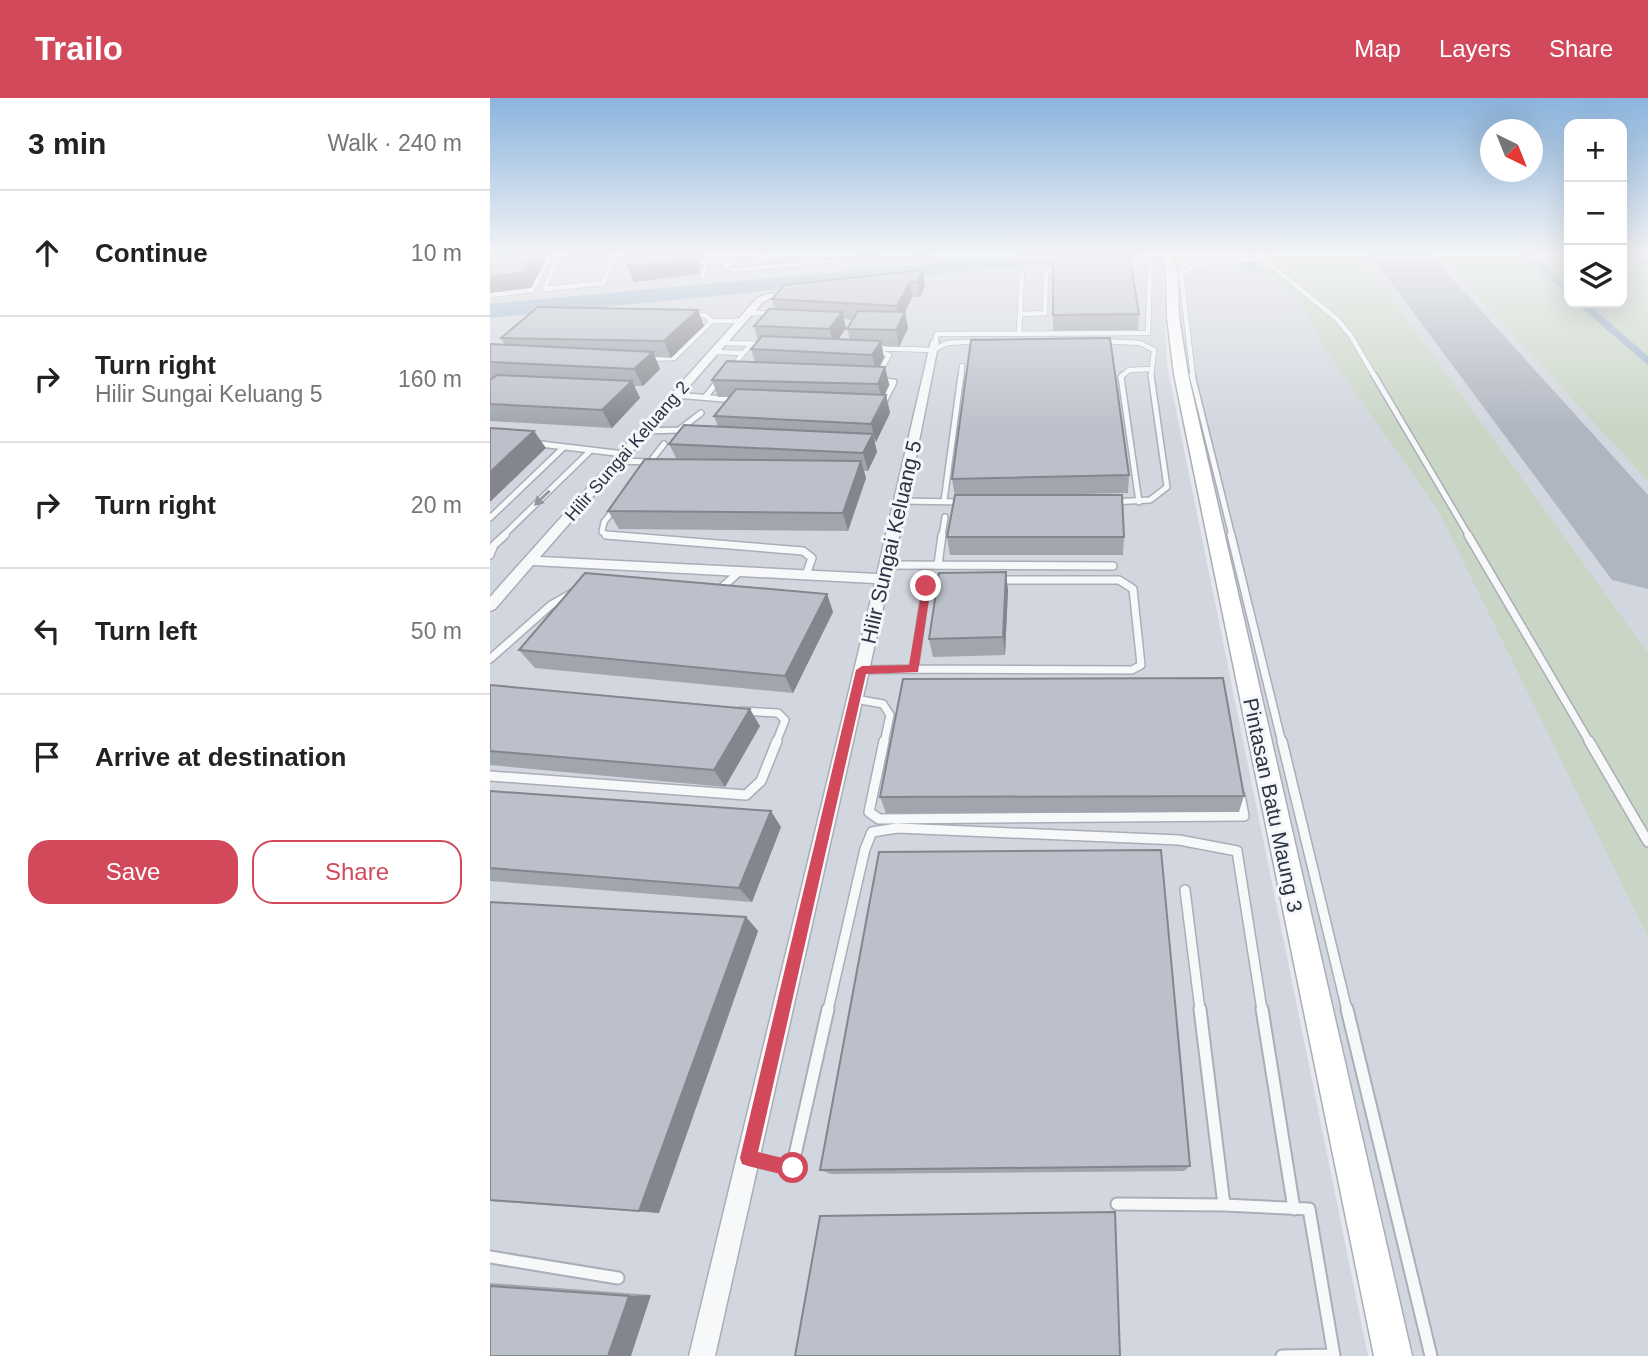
<!DOCTYPE html>
<html lang="en">
<head>
<meta charset="utf-8">
<style>
	body { margin:0; font-family:Arial,sans-serif; background:#f2f2f2; color:#222 }
	.controls { position:absolute; right:21px; top:21px; display:grid; overflow:hidden; border-radius:14px; box-shadow:0 7px 28px #0002 }
	.controls button { width:63px; height:63px; display:grid; place-items:center; padding:0; border:0; border-bottom:2px solid #e0e0e0; background:#fff; color:#222; font:35px sans-serif }
	.compass { position:absolute; left:990px; top:21px; width:63px; height:63px; border-radius:50%; background:#fff; box-shadow:0 7px 28px #0002; rotate:137deg }
	.stop { position:absolute; width:21px; height:21px; margin:-16px; border:5px solid #d1495b; border-radius:50%; background:#fff }
	.stop.end { background:#d1495b; border-color:#fff; box-shadow:0 2px 7px #0008 }
	.list { margin:0; padding:0; list-style:none }
	h2 { display:flex; justify-content:space-between; align-items:center; height:91px; margin:0; padding:0 28px; font-size:30px }
	h2 small { font-size:23px; font-weight:400; color:#767676 }
	.list li { display:grid; grid-template-columns:46px 1fr auto; gap:21px; align-items:center; box-sizing:border-box; height:126px; padding:0 28px; border-top:2px solid #e0e0e0 }
	.list b { display:block; font-size:26px; white-space:nowrap }
	.list p { margin:0; font-size:23px; white-space:nowrap; color:#767676 }
	.list em { font-size:23px; font-style:normal; color:#767676 }
	.actions { display:flex; gap:14px; padding:21px 28px }
	.actions a { flex:1; padding:16px 0; border:2px solid #d1495b; border-radius:21px; text-align:center; font-size:24px; color:#d1495b }
	.actions .main { background:#d1495b; color:#fff }
	.icon { flex:none; width:38px; height:38px; fill:none; stroke:currentColor; stroke-width:2; stroke-linecap:round; stroke-linejoin:round }
	.map { position:relative; flex:none; width:1158px; height:1258px; overflow:hidden }
	header { display:flex; align-items:center; gap:42px; box-sizing:border-box; height:98px; padding:0 35px; background:#d1495b; color:#fff }
	header strong { font-size:33px }
	nav { display:flex; gap:38px; margin-inline-start:auto; font-size:24px }
	main { display:flex }
	aside { flex:1; background:#fff }
	.map>svg:first-child { display:block }
</style>
</head>
<body>
<header>
<strong>Trailo</strong>
<nav><a>Map</a><a>Layers</a><a>Share</a></nav>
</header>
<main>
<aside>
<h2>3 min<small>Walk · 240 m</small></h2>
<ul class="list">
<li><svg class="icon" aria-label="ahead" viewBox="0 0 24 24"><path d="M12 20V5M6 11l6-6 6 6"/></svg><div><b>Continue</b></div><em>10 m</em></li>
<li><svg class="icon" aria-label="right" viewBox="0 0 24 24"><path d="M7 20v-9h11M14 6l5 5-5 5"/></svg><div><b>Turn right</b><p>Hilir Sungai Keluang 5</p></div><em>160 m</em></li>
<li><svg class="icon" aria-label="right" viewBox="0 0 24 24"><path d="M7 20v-9h11M14 6l5 5-5 5"/></svg><div><b>Turn right</b></div><em>20 m</em></li>
<li><svg class="icon" aria-label="left" viewBox="0 0 24 24"><path d="M17 20v-9H6M10 6l-5 5 5 5"/></svg><div><b>Turn left</b></div><em>50 m</em></li>
<li><svg class="icon" aria-label="arrive" viewBox="0 0 24 24"><path d="M6 21V4h12l-3 4 3 4H6"/></svg><div><b>Arrive at destination</b></div></li>
</ul>
<div class="actions"><a class="main">Save</a><a>Share</a></div>
</aside>
<div class="map">
<svg width="1158" height="1258" viewBox="0 0 1158 1258">
	<rect width="100%" height="100%" fill="#e4e7ec"/>
	<path fill="#d2d6de" d="M0 155H669L671 159 677 268 878 1258H0Z
		M697 155H1079V205H1132V155H1158V1258H921L696 275 688 176 701 166 707 165Z"/>
	<path fill="#c9d6c5" d="M752 155H869L1158 555V839L948 412 838 255 811 202Z
		M948 155H1079V205H1132V155H1138L1158 170V383Z"/>
	<path fill="#9fb4cc" d="M555 155H664L0 220V206Z"/>
	<g fill="none" stroke-linecap="round" stroke-linejoin="round">
		<path fill="#9fb4cc" fill-rule="evenodd" d="M1029 155H1039L1079 189V197Z
			M1086 205H1097L1158 258V267Z"/>
		<path fill="#9fb4cc" fill-rule="evenodd" d="M755 158 775 171 773 174C763 177 753 171 747 163Z"/>
		<path fill="#b0b6c1" fill-rule="evenodd" d="M1139 155H1158V167L1150 165Z"/>
		<path fill="#b0b6c1" fill-rule="evenodd" d="M879 155H939L1158 397V491L1122 482Z"/>
		<g stroke="#a9aeb7" stroke-width="6">
			<path id="lane-far4" d="M71 155 54 191 113 185 127 155
				M261 155 260 157 269 160 336 155 345 157 346 163
				M768 157 847 221 861 238 885 279
				M217 158 218 155
				M200 165 236 162
				M213 178 217 163
				M0 197 42 192 62 155
				M259 215H281L283 212
				M530 216 555 215 556 173 571 172
				M200 217H215L222 223H252
				M529 236 532 176
				M445 243 447 236 658 235 660 167 657 164 633 166
				M612 243 650 245 664 252 661 279
				M233 245 275 246
				M383 250 443 252 457 245 490 243
				M225 254 253 255 242 270
				M388 254 399 257 389 275
				M253 255 258 250 267 248
				M157 261 184 260 222 223
				M471 279 472 268
				M631 279 639 272 660 271
				M703 279 691 176 706 167 771 160"/>
		</g>
		<g stroke="#a9aeb7" stroke-width="8">
			<path id="lane-far3" d="M633 277 631 279 649 404
				M702 277 742 438
				M884 277 979 438
				M390 283 404 284 392 308
				M185 297 246 302
				M216 298 230 281
				M155 333 189 332 211 315
				M42 345 134 356
				M128 363 160 364 162 367
				M160 364 174 346
				M411 403 473 404
				M454 403 471 277
				M622 404 660 402 677 389 661 277
				M0 420 73 350
				M13 438 100 353
				M119 438 112 434 114 424 127 408
				M452 438 455 419"/>
		</g>
		<g stroke="#a9aeb7" stroke-width="10">
			<path id="lane-far2" d="M116 437 313 453 322 460 316 477
				M741 437 792 645
				M978 437 1100 645
				M0 457 4 447 15 437
				M396 467 623 468
				M448 467 452 437
				M228 493 249 474
				M0 561 61 507 84 494
				M424 571 642 572 651 567 643 491 629 482H508
				M371 572 424 571 436 488 446 482H456
				M365 601 393 606 400 617 394 645
				M251 613 288 615 295 622 286 645"/>
		</g>
		<g stroke="#a9aeb7" stroke-width="12">
			<path id="lane-far1" d="M394 643 379 714 389 721 754 718 750 697
				M792 643 857 912
				M1099 643 1158 744
				M0 678 256 697 271 683 287 643
				M695 792 710 912
				M338 912 375 751 382 734 407 730 689 742 747 753 772 912"/>
		</g>
		<g stroke="#a9aeb7" stroke-width="15">
			<path id="lane" d="M710 911 734 1107 819 1111 844 1258
				M772 911 804 1111
				M857 911 941 1258
				M261 1061 302 1070 338 911
				M627 1106 734 1107
				M0 1159 128 1180
				M792 1258 844 1257"/>
		</g>
		<g stroke="#a9aeb7" stroke-width="3">
			<path id="street" d="M232 155H240L243 170 417 155H444L242 174 233 170Z
				M307 193 310 197 280 200 273 204 50 459 387 476 441 243 445 240 449 243 417 403 225 1258H199L385 485 43 467 5 511 0 513V499L267 200 278 196Z"/>
		</g>
		<g stroke="#a9aeb7" stroke-width="3">
			<path id="secondary" d="M671 155H681L688 176 689 219 698 276 922 1258H884L684 276 677 219 676 176Z"/>
		</g>
		<use href="#lane-far4" stroke="#f7f8fa" stroke-width="4.5"/>
		<use href="#lane-far3" stroke="#f7f8fa" stroke-width="5"/>
		<use href="#lane-far2" stroke="#f7f8fa" stroke-width="7"/>
		<use href="#lane-far1" stroke="#f7f8fa" stroke-width="9"/>
		<use href="#lane" stroke="#f7f8fa" stroke-width="11"/>
		<use href="#street" fill="#f7f8fa" fill-rule="evenodd"/>
		<use href="#secondary" fill="#fff" fill-rule="evenodd"/>
	</g>
	<path fill="#a1a5ae" fill-rule="evenodd" d="M563 161 649 216 648 232 563 233Z
		M433 172 435 187 430 199H422L415 214 418 230 409 249 392 248 394 260 389 269H395L399 286 394 297H396L400 315 386 344 384 343 387 354 378 373H374L376 380 358 433 129 431 118 413 187 362 179 346 228 329 224 318 239 299H228L222 282 265 264 261 251 268 242 264 228 285 211 282 201ZM354 221 363 222 357 231 360 242 348 241 356 230Z
		M208 212 214 228 181 260 165 259 170 271 153 288H144L150 300 122 330 0 323V282L1 281H0V247H15L11 240Z
		M639 377 638 395 547 397 634 439 633 457H460L457 439 465 399 462 381Z
		M518 492 515 557 443 559 439 541Z
		M337 496 343 514 303 595 45 570 29 552Z
		M0 587 270 628 235 689 0 667Z
		M0 693 291 729 262 804 0 783Z
		M754 698 749 714 396 715 390 699Z
		M0 804 256 819 268 833 169 1115 0 1103Z
		M700 1068 694 1073 341 1076 330 1072Z
		M0 1185 161 1197 0 1258Z"/>
	<path fill="#83868d" d="M43 155H59L41 190 0 195V178Z
		M77 155H124L123 157 80 162Z
		M137 155H211L208 162 210 166V176L144 184 138 169 142 167Z
		M433 172 435 187 430 199 427 184Z
		M420 184 422 199 415 214 418 230 409 249 406 232 410 224 407 208Z
		M208 212 214 228 181 260 174 243Z
		M352 214 356 230 344 248 339 231Z
		M391 243 394 260 386 274 382 257Z
		M163 254 170 271 153 288 144 271Z
		M395 269 399 286 392 303 388 286Z
		M142 283 150 300 122 330 112 312Z
		M396 297 400 315 386 344 381 326Z
		M44 333 56 350 0 404V374Z
		M383 336 387 354 378 373 373 355Z
		M371 363 376 380 358 433 353 415Z
		M516 474 518 492 515 557 513 539Z
		M337 496 343 514 303 595 295 578Z
		M260 611 270 628 235 689 224 672Z
		M281 713 291 729 262 804 249 790Z
		M256 819 268 833 169 1115 149 1113Z
		M161 1197 141 1258H118L139 1198Z"/>
	<path fill="#bbc0ca" stroke="#83868d" stroke-width="2" d="M0 155H43L33 175 0 178Z
		M175 155H204V161L138 169 139 159Z
		M639 155 649 216 563 217V161Z
		M433 172 427 184H420L407 208 282 201 294 187Z
		M48 209 208 212 174 243 11 240Z
		M279 211 352 214 339 231 264 228Z
		M368 213 415 214 406 232 357 231Z
		M272 238 391 243 382 257 261 251Z
		M620 240 639 377 462 381 481 242Z
		M1 246 163 254 144 271 0 264V247Z
		M237 263 395 269 388 286 222 282Z
		M7 277 142 283 112 312 0 306V282Z
		M246 291 396 297 381 326 224 318Z
		M194 327 383 336 373 355 179 346Z
		M0 330 44 333 0 374Z
		M155 361 371 363 353 415 118 413Z
		M465 397H632L634 439H457Z
		M516 474 513 539 439 541 449 475Z
		M95 475 337 496 295 578 29 552Z
		M733 580 754 698 390 699 413 581Z
		M0 587 260 611 224 672 0 653Z
		M0 693 281 713 249 790 0 770Z
		M671 752 700 1068 330 1072 389 754Z
		M0 804 256 819 149 1113 0 1102Z
		M625 1114 630 1258H305L330 1118Z
		M0 1188 139 1198 118 1258H0Z"/>
	<defs><path id="oneway-solid" d="M-6-.8H1V-3.2L6.5 0L1 3.2V.8H-6Z" transform="scale(1.75)"/></defs>
	<use fill="#9196a0" href="#oneway-solid" transform="translate(52 400) rotate(136)"/>
	<linearGradient id="sky" x2="0" y2="1"><stop stop-color="#8bb4dd"/><stop offset="0.47" stop-color="#f3f4f6"/><stop offset="1" stop-color="#f3f4f6" stop-opacity="0"/></linearGradient>
	<rect width="1158" height="331" fill="url(#sky)"/>
	<path fill="#d1495b" d="M433 485 441 488 428 574 376 576 268 1054 309 1064 311 1070 309 1076 303 1079 258 1068 252 1066 250 1060 366 572 372 568 419 567Z"/>
	<g text-anchor="middle" dominant-baseline="central" stroke-width="6" stroke-linejoin="round" paint-order="stroke">
		<g font-size="18" fill="#2b3445" stroke="#f4f6f9">
			<text transform="translate(137 353) rotate(-49)">Hilir Sungai Keluang 2</text>
		</g>
		<g font-size="21" fill="#2b3445" stroke="#f4f6f9">
			<text transform="translate(401 444) rotate(-77)">Hilir Sungai Keluang 5</text>
			<text transform="translate(783 707) rotate(78)">Pintasan Batu Maung 3</text>
		</g>
	</g>
</svg>
<div class="controls">
<button>+</button>
<button>−</button>
<button><svg class="icon" aria-label="layers" viewBox="0 0 24 24"><path d="M12 4l9 5-9 5-9-5zM3 14l9 5 9-5"/></svg></button>
</div>
<svg class="compass" viewBox="-18 -18 36 36"><path d="M0-13l5 13h-10z" fill="#e53935"/><path d="M0 13l5-13h-10z" fill="#767676"/></svg>
<div class="stop" style="left:303px;top:1070px"></div>
<div class="stop end" style="left:436px;top:488px"></div>
</div>
</main>
</body>
</html>
